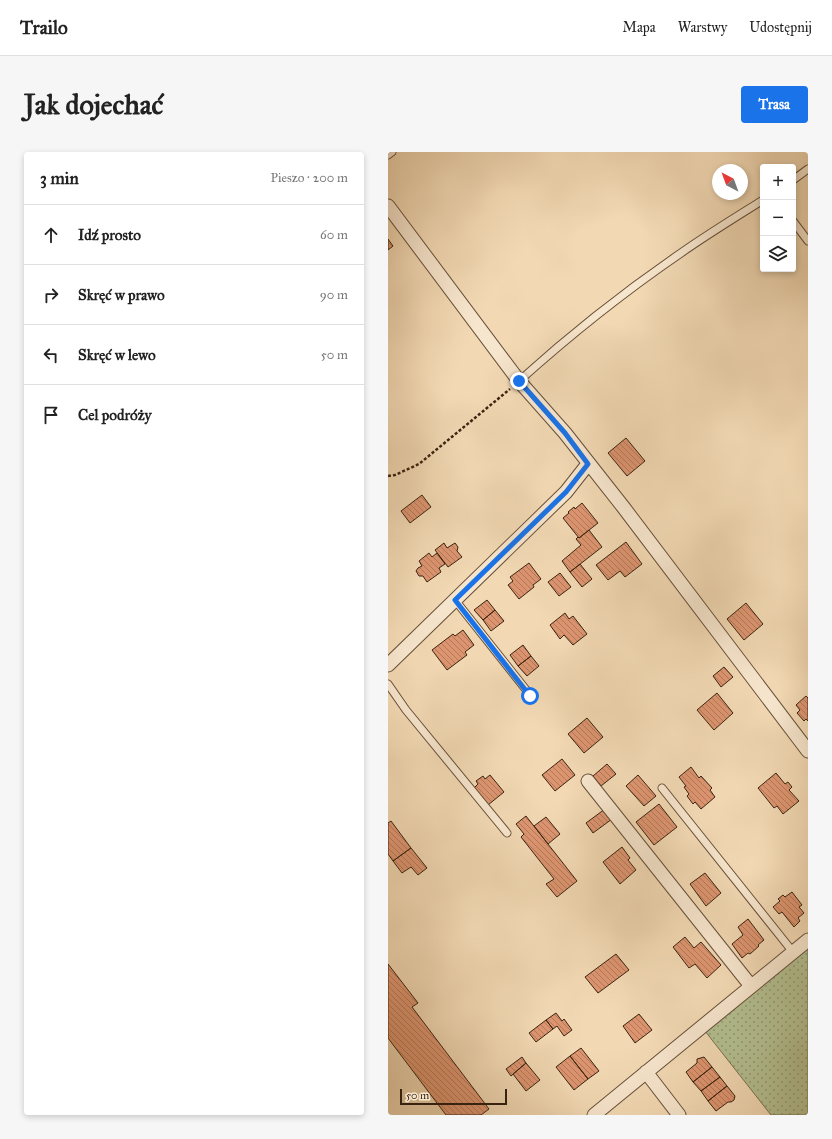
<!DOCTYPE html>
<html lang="pl">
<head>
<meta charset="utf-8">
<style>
	body { margin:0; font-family:"IM FELL Great Primer",serif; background:#f6f6f6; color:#222 }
	.controls { position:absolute; right:12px; top:12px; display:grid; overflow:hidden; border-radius:4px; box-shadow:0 2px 6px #0003 }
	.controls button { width:36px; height:36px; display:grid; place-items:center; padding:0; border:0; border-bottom:1px solid #e0e0e0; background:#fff; color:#222; font:20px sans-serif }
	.compass { position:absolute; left:324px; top:12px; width:36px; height:36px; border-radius:50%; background:#fff; box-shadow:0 2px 6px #0003; rotate:319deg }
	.scale { position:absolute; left:12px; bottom:10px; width:107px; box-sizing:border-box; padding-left:4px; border:2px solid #392310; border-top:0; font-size:11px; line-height:14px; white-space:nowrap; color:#392310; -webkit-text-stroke:3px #f7e6ce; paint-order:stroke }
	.stop { position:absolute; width:12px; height:12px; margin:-9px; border:3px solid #1a73e8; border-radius:50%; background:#fff }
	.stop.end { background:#1a73e8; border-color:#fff; box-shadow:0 1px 4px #0008 }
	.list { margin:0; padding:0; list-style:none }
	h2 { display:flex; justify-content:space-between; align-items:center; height:52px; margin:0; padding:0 16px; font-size:17px }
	h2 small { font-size:13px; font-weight:400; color:#767676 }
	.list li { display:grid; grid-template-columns:26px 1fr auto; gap:12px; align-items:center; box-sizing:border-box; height:60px; padding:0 16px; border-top:1px solid #e0e0e0 }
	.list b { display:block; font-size:15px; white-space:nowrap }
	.list em { font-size:13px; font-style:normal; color:#767676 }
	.icon { flex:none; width:22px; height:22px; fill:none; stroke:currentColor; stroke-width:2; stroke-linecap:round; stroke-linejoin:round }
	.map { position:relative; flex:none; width:420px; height:963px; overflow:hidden; border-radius:4px }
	header { display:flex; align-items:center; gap:24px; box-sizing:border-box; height:56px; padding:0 20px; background:#fff; border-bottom:1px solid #e0e0e0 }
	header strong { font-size:19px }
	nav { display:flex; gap:22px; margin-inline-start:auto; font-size:14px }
	.intro { display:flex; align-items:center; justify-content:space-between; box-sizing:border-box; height:96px; padding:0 24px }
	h1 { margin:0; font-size:28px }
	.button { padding:10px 18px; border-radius:4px; background:#1a73e8; color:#fff; font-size:14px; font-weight:700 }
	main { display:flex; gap:24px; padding:0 24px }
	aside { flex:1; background:#fff; border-radius:4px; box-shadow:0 2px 6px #0003 }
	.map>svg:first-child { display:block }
</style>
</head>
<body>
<header>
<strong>Trailo</strong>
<nav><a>Mapa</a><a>Warstwy</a><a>Udostępnij</a></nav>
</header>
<div class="intro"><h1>Jak dojechać</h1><a class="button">Trasa</a></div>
<main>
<aside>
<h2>3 min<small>Pieszo · 200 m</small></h2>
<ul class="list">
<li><svg class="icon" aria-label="ahead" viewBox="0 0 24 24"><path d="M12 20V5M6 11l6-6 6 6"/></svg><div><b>Idź prosto</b></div><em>60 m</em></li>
<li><svg class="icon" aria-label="right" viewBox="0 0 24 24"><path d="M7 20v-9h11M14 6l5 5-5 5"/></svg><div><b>Skręć w prawo</b></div><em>90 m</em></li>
<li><svg class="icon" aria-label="left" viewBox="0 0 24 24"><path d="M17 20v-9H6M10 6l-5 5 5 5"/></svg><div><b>Skręć w lewo</b></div><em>50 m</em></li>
<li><svg class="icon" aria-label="arrive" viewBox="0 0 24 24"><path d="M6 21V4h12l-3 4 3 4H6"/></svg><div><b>Cel podróży</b></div></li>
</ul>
</aside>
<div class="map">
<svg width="420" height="963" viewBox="0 0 420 963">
	<defs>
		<pattern id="grass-dots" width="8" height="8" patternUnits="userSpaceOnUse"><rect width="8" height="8" fill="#b4c092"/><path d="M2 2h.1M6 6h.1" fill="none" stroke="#939c76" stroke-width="1.8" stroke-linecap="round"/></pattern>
		<pattern id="building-back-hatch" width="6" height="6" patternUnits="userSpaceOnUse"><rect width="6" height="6" fill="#dd9570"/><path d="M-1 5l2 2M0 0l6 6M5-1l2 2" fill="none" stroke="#b4795b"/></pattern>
	</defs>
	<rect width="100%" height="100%" fill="#f2d9b4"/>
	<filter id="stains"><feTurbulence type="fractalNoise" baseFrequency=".005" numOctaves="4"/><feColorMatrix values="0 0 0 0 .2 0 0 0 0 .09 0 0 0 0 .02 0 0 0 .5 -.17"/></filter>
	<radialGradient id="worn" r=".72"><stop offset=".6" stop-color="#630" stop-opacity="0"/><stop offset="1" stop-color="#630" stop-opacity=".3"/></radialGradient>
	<path fill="url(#grass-dots)" stroke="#767251" d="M420 795V963H383L317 879Z"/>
	<path fill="url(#building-back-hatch)" stroke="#392310" d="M0 87 5 94 0 98Z
		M238 286 257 309 239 324 220 301Z
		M34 343 43 355 22 371 13 359Z
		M194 351 210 371 191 386 175 366 181 361 180 360 186 355 187 357Z
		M201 378 214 395 182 420 174 409 193 393 188 387 190 385 191 386Z
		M238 390 254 412 237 425 232 419 220 428 208 413Z
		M56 391 59 396 67 391 70 395 69 399 74 405 60 415 47 398Z
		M41 401 44 405 49 401 57 412 51 416 53 420 39 430 35 424H31L28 419 30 416 34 414 31 409Z
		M141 411 153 427 145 433 146 435 131 447 120 433 125 429 122 425Z
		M192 412 204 427 194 435 182 420Z
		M172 421 183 435 171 444 160 430Z
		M99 448 107 458 95 468 86 458Z
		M358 451 375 472 356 488 339 467Z
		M107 458 116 469 103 479 95 468Z
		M177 461 181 467 185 464 199 482 185 493 176 483 172 487 162 473Z
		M75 478 86 493 77 500 79 503 59 518 44 498 65 482 67 484Z
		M135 493 143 504 130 514 122 503Z
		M143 504 151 514 139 524 130 514Z
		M336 515 345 525 333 535 325 524Z
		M329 541 345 561 326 578 309 558Z
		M418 544 420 546V569L418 567 416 569 409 561 412 558 408 553Z
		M199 566 215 585 196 601 180 582Z
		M174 607 187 623 167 639 154 623Z
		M219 612 228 622 213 634 205 624Z
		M303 615 311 626 313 624 324 636 322 638 327 645 313 657 307 650 305 652 299 644 301 642 296 635 298 634 291 625Z
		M388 621 397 632 400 630 404 635 401 638 411 649 395 662 389 654 386 656 370 636Z
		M102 623 116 640 100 653 86 636 90 632 88 629 95 624 97 627Z
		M250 623 268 644 256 654 238 634Z
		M271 652 289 675 266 693 248 670Z
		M217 657 224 667 205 681 198 671Z
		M138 664 189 729 169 745 158 732 166 727 133 685 136 682 128 672Z
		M158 665 172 682 160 692 146 674Z
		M3 669 23 696 5 709 0 702V671Z
		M234 695 242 706 240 708 248 718 232 732 215 710Z
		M23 696 39 716 30 723 23 715 14 721 5 709Z
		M317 721 333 741 318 754 302 732Z
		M404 740 414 753 411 755 416 761 410 766 412 769 406 775 394 760 391 762 385 755 392 749 390 747 395 743 397 745Z
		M360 767 376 788 370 793 371 794 362 802 360 801 354 806 344 792 355 783 350 775Z
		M297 785 306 796 313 790 333 813 319 826 307 812 301 816 285 795Z
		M228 802 241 818 210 841 197 825Z
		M0 812 30 851 24 855 101 957 93 963H58L0 886Z
		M168 861 174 869 176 867 184 878 176 884 169 874 165 877 158 868Z
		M251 862 264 878 247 891 235 874Z
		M158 868 165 877 148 890 141 881Z
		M193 896 211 919 200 927 182 904Z
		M182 904 200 927 186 938 168 915Z
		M134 905 138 911 123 924 118 917Z
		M316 905 324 915 305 930 298 920 309 911V907Z
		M138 911 152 928 138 939 125 922Z
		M324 915 332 925 313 939 305 930Z
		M332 925 339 934 320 949 313 939Z
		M339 934 347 944 346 948 343 950H340L328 959 320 949Z"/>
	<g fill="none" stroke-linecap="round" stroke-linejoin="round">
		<g stroke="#675039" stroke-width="9">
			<path id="service" d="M0 3 4 0
				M405 28 420 17
				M405 69 420 89
				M131 229C182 183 236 140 293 101 320 82 348 65 375 48
				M67 448 143 544
				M0 532 18 558 119 681
				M274 636 405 800"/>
		</g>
		<g stroke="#675039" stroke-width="15">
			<path id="minor" d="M0 54 131 229 177 281 236 356 420 599
				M0 513 178 340 200 312
				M200 629 363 834
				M258 920 291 963
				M206 963 420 788"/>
		</g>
		<path stroke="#392310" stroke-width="2.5" stroke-dasharray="3 2" stroke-linecap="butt" d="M0 324 7 323 31 312 122 237"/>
		<use href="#service" stroke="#f7e6ce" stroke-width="7"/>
		<use href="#minor" stroke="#f7e6ce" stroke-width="13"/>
	</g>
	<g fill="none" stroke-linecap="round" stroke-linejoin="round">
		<path stroke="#1a73e8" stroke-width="5" d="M131 229 177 281 200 312 178 340 67 448 142 544"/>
	</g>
	<rect width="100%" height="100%" filter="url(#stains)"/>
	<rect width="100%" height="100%" fill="url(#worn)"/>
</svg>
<div class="controls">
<button>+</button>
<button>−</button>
<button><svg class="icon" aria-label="layers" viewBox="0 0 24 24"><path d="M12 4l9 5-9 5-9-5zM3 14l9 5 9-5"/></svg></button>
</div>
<svg class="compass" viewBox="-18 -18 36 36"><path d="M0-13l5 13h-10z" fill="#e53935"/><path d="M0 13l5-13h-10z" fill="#767676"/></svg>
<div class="scale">50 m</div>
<div class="stop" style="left:142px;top:544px"></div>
<div class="stop end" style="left:131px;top:229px"></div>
</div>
</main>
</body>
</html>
